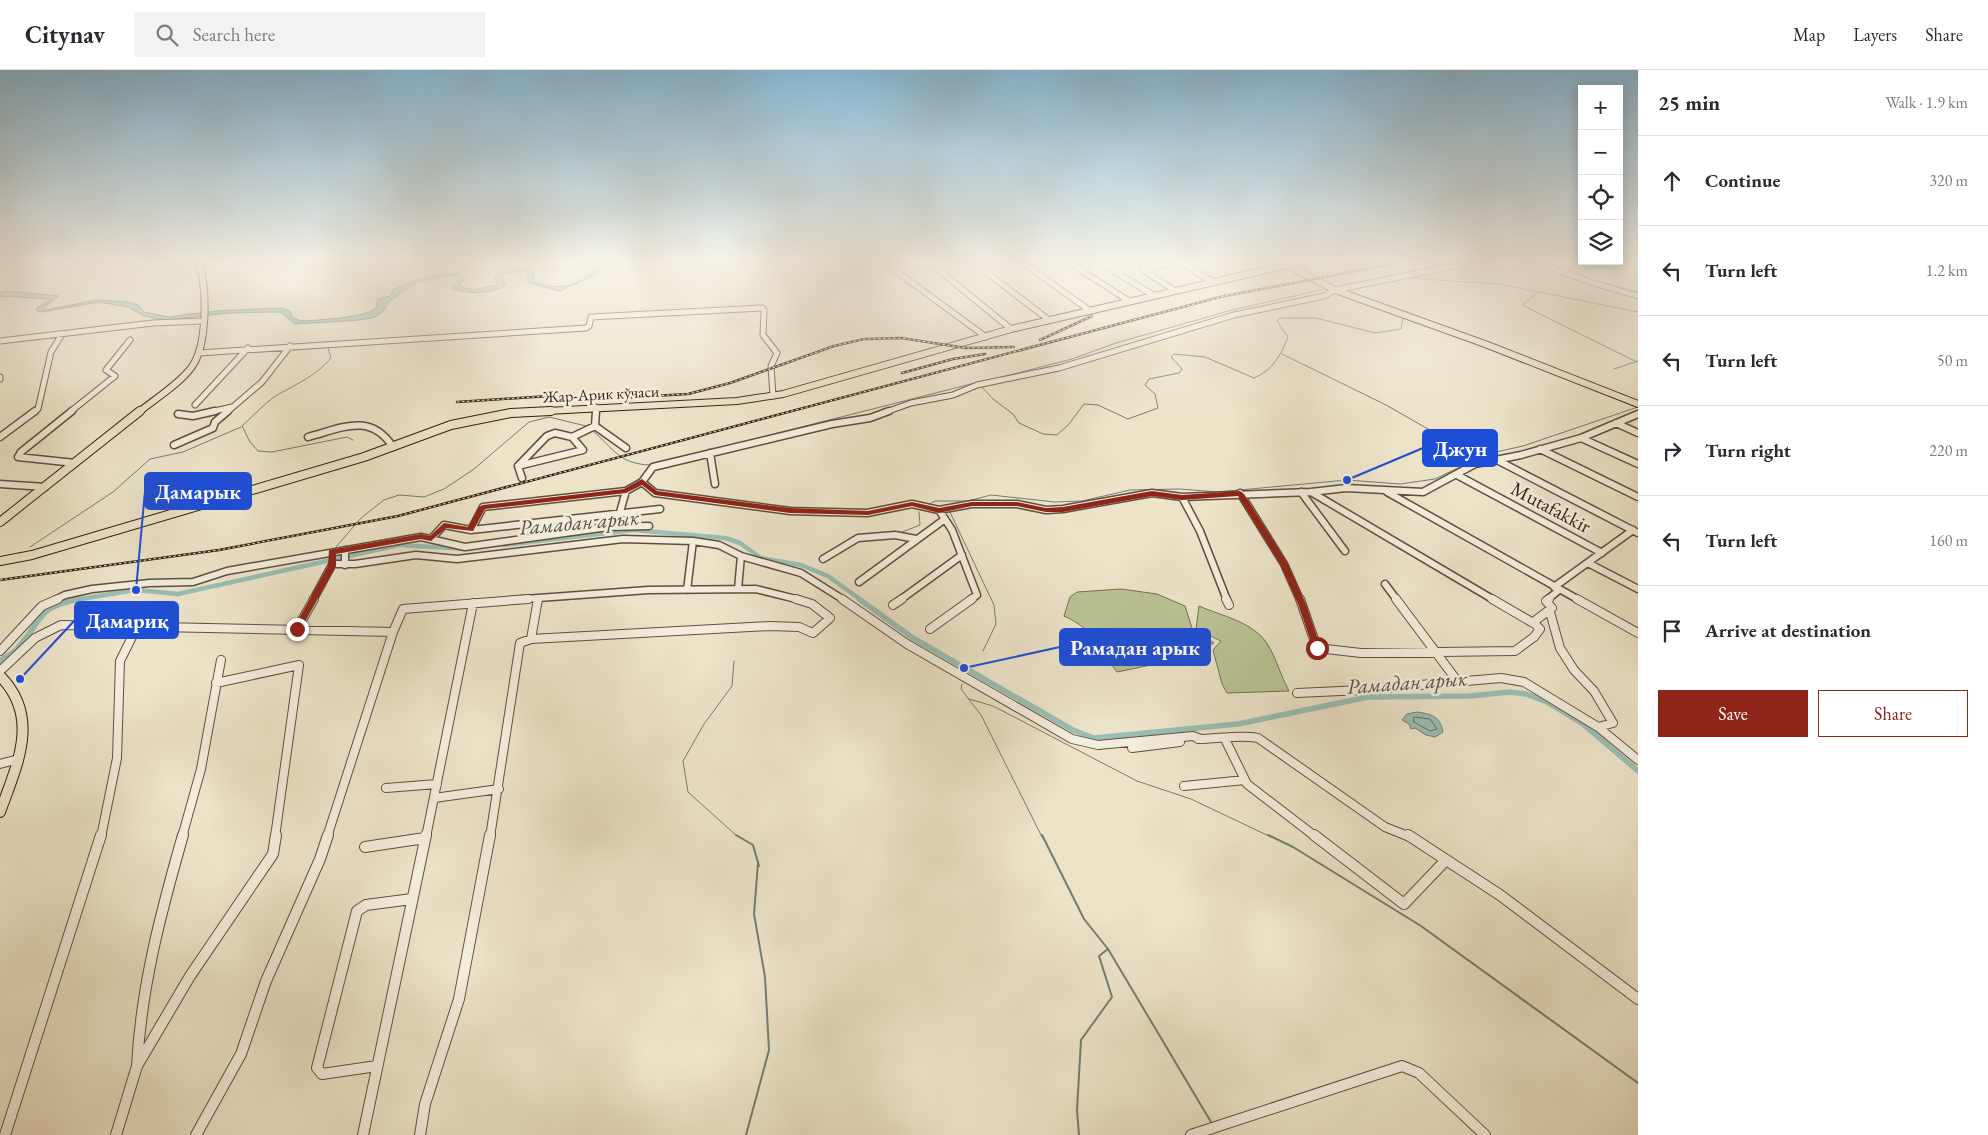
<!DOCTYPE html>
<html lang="en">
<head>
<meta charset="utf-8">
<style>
	body { margin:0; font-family:"EB Garamond",serif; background:#f2f2f3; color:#2b2b33 }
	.controls { position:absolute; right:15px; top:15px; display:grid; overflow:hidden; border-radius:0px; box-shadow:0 2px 12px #0003 }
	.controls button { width:45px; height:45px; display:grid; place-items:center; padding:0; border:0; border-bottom:1px solid #e1e1e2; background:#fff; color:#2b2b33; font:25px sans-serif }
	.stop { position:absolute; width:15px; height:15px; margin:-11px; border:4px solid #8f2418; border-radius:50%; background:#fff }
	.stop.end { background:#8f2418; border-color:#fff; box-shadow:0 1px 5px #0008 }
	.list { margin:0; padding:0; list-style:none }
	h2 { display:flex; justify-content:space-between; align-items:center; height:65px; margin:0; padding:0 20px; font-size:21px }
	h2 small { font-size:16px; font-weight:400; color:#7c7c81 }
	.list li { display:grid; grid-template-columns:32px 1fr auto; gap:15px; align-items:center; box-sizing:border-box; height:90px; padding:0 20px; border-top:1px solid #e1e1e2 }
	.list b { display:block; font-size:19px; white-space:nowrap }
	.list em { font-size:16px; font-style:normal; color:#7c7c81 }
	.actions { display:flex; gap:10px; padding:15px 20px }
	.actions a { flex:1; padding:11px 0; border:1px solid #8f2418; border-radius:0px; text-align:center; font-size:18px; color:#8f2418 }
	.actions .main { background:#8f2418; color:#fff }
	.icon { flex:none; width:28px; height:28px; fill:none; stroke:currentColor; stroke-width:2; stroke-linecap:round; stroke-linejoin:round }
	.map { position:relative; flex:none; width:1638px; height:1065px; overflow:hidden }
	header { display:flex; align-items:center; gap:30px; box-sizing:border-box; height:70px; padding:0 25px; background:#fff; border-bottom:1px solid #e1e1e2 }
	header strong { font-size:24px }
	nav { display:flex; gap:28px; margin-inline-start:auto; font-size:18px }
	.search { width:350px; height:45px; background:#f2f2f3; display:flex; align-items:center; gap:12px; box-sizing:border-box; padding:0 18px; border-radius:0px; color:#7c7c81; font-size:19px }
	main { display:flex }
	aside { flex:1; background:#fff }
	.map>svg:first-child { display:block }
</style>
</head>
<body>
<header>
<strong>Citynav</strong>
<div class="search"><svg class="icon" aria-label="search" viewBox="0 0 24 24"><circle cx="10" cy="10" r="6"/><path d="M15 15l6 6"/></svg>Search here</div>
<nav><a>Map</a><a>Layers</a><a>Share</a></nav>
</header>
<main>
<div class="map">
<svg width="1638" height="1065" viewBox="0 0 1638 1065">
	<rect width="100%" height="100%" fill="#ece3c9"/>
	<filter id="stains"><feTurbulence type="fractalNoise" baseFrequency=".004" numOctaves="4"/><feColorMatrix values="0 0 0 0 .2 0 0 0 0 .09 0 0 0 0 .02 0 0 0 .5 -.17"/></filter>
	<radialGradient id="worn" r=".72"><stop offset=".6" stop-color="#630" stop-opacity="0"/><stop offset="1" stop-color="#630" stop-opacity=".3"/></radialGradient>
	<path fill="#bac394" stroke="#777052" d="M1121 519 1157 524 1185 536 1192 558 1214 573 1180 589 1117 602C1110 594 1109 586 1104 578 1095 565 1078 552 1064 546L1070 527 1077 522Z
		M1199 536C1222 546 1254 552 1268 575 1276 588 1281 606 1289 621L1227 623 1222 614 1213 580 1221 571 1196 559Z"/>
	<path fill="#99beb5" stroke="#717d73" d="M586 193H595L600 199 599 203 560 221 528 213V203L526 201 504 203 502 206 505 215C497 224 463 224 452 219L453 214 459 209 456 206H445L418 212 388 232 384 240 375 247 360 250 295 254 280 242H275L229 243 165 250 144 246 128 237 99 232 42 242 37 241V238L52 229 0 226V222L6 221 59 226 43 238 46 240 96 230 128 232 138 235 144 242 168 247 216 241 280 238 290 241 292 247 301 251C317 250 364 248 375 239 378 236 376 233 378 229L390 226 394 219 418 209 446 203 460 204 465 209 459 216 472 220 497 215 495 207C503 196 523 194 533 202L534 212C557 220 573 218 594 202V198Z
		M1417 642C1431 644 1440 646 1443 662L1435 667 1426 665 1415 658 1411 659 1409 654 1402 650 1407 644Z"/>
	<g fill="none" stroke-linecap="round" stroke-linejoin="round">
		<path stroke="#666d63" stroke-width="1" d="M1414 647 1430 649 1437 659 1430 661 1414 652Z"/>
		<path stroke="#717d73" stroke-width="1" d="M1408 208 1499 214 1638 242
			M1335 217 1454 193
			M1539 222 1522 235 1637 292
			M328 278 331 288C317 305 297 314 277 325 265 333 253 346 242 356L250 372 258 381 272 382 347 367 353 370
			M1282 284 1386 335 1477 387
			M1614 299 1638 291
			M986 311 1072 289 1116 273 1232 240 1325 219
			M982 317 993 329 1013 344 1019 353 1043 364 1057 365 1069 354 1084 334 1098 335 1128 349 1158 338 1155 324 1145 315 1149 309 1179 303 1182 299 1171 287 1174 284 1205 287 1254 308C1273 300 1281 285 1288 267L1277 251 1281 248H1316L1375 263 1401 259 1403 248
			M593 361C614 379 619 394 650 395
			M715 379 975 313
			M928 435 935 431H968L991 425 1055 432 1082 431 1130 420 1180 419 1218 422 1347 410 1400 414 1435 409 1487 384 1523 376 1638 337
			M949 440 994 535 996 554 983 581
			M900 463 920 455 919 442
			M30 477 113 422 150 389 183 382 241 357
			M336 477 361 448 384 430 399 425 424 427 444 419 474 399 529 352 549 347 586 356
			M734 591 732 616 704 654 683 691 688 722 738 767
			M962 614 961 619 981 645 1042 767
			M969 629 993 636 1137 711 1191 729 1271 767"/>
		<path stroke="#717d73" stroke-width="2" d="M736 765 753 775 759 796
			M1042 765 1084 849 1108 879 1211 1052
			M1268 765 1293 777 1421 856 1638 1013
			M746 1065 769 980 765 907 754 844 758 793
			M1079 1065 1077 1040 1081 970 1112 927 1099 886 1108 879"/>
		<path stroke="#99beb5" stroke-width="4.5" d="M503 475 634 460 725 468 740 473 761 488 801 495 828 506 861 530
			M74 530 136 520 178 524 399 475 469 479"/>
		<path stroke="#99beb5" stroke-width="5.5" d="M859 529 913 568 1073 660 1094 668 1238 654 1368 627 1470 626 1510 622 1526 624 1547 632 1583 654 1638 701
			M0 591C5 587 12 584 16 580 43 551 35 536 82 529"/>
		<g stroke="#624e3f" stroke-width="7">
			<path id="minor-far3" d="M885 193 986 267
				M930 193 1011 259
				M974 193 1049 250
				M1023 193 1089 240
				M1070 193 1129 231
				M1101 193 1153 225
				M1171 193 1143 200 1174 220
				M1539 193 1590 212 1638 226
				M0 271 153 253 202 251
				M199 283 586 258 589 256 591 247 762 238 764 240 763 265 777 283 771 296 773 326
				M0 307V309
				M195 335 248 278
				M34 342 38 339 51 282 62 264
				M70 342 115 306 106 300 130 270
				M210 342 232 337
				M227 342 262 312 290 276
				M596 342V337
				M886 342 911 333 953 325 977 315 1059 298 1234 245 1324 226 1335 220 1470 193"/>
		</g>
		<g stroke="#624e3f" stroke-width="9">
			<path id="minor-far2" d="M72 341 21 382 18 387 75 393
				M596 341 595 356 626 378
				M178 344 193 346 215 341
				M1616 353 1638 363
				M0 367 35 341
				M308 367C342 358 370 342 393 377
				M1581 368 1638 394
				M174 375 213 358 215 352 228 341
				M1540 379 1638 427
				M710 383 715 414
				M1495 389 1638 463
				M518 396 583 380 572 367
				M1457 405 1602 483
				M522 408 518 396 547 366 555 363 572 367 595 356
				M642 412 655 423 790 441 867 443 912 434 939 440 972 434H1017L1046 440 1063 439 1152 423 1182 427 1311 422 1346 418 1423 422 1475 394 1521 385 1581 368 1638 344
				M0 414 45 417
				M1301 422 1345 481
				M1311 422 1494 530
				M1387 422 1579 530
				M1240 423 1284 494 1300 530
				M1182 427 1200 461 1227 530
				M939 440 952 460 977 525 970 530
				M620 442 626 421
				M471 460 483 437 626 421 642 412 653 397 832 354 870 348 889 341
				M431 469 444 455 471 460 660 439
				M345 480V495
				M823 489 858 468 895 465 916 469
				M1588 493 1638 519
				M859 512 945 449
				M1385 514 1397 530
				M1554 517 1633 460
				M738 519 741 486
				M687 520 693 471
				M55 530 65 525 92 519 149 513 193 512 227 501 421 467 465 477 608 457 649 456
				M313 530 332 495 335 494H355L416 485 457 489 623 469 693 471 719 475 741 486 801 503 844 530
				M511 530 648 520 756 519 800 530
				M900 530 962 485
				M1547 530 1559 520"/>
		</g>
		<g stroke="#624e3f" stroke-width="10">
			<path id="minor-far1" d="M842 529 907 574 1072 669 1098 675 1193 666 1201 669
				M1226 529 1229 535
				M1300 529 1317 578 1361 583 1515 581 1534 567 1540 559 1535 554 1536 550 1552 538 1546 531 1549 529
				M1396 529 1458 612
				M1492 529 1535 554
				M1577 529 1638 563
				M893 535 902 529
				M1550 542 1560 578 1574 600 1594 621 1613 653 1598 657
				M297 559 314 529
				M930 559 972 529
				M531 569 538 529
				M0 581 42 536 58 529
				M0 601 35 568 61 555 393 562
				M216 613 299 595 275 767
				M1297 623 1362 620 1501 608 1524 612 1598 657 1638 690
				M1198 669C1217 669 1241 664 1258 668L1385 757 1410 767
				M1225 669 1247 714 1316 767
				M1132 678 1180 672
				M0 694 19 689
				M1184 716 1245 710
				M386 718 437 714
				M434 728 499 719
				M101 767 117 688 120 591 137 557
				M182 767 201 699 221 590
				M327 767 393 562 403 539 528 529
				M426 767 473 533
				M490 767 520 573 531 569 770 556 799 557 813 563 830 548 812 534 796 529"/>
		</g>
		<g stroke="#624e3f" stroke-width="12">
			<path id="minor" d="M1314 765 1404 834 1446 790
				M1408 765 1500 825 1638 929
				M365 777 425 768
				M137 996C141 917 161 842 183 765
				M377 996 322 1004 317 998 357 841 366 835 412 829
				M5 1065 101 765
				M116 1065 137 996 190 906 273 784 276 765
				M196 1065 241 984 266 911 320 789 328 765
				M363 1065 426 765
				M420 1065 425 1034 459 929 490 765
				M1191 1065 1402 996 1419 1003 1485 1065"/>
		</g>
		<g stroke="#341c11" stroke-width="8">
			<path id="major-far2" d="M1183 193 1211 211
				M1287 195 1335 220 1485 274 1638 334
				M139 342C156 328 178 315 191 298 208 276 207 218 199 193
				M528 342 737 331 783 324 1011 259 1296 193"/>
		</g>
		<g stroke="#341c11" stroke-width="10">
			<path id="major-far1" d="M0 452 140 341
				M0 491 32 485 364 387 451 355 511 343 551 341"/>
		</g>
		<g stroke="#341c11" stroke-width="12">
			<path id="major" d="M0 606C41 647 17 695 0 742"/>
		</g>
		<use href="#minor-far3" stroke="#f3eddc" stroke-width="5"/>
		<use href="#minor-far2" stroke="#f3eddc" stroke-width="6"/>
		<use href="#minor-far1" stroke="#f3eddc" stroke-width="8"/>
		<use href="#minor" stroke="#f3eddc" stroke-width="10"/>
		<use href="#major-far2" stroke="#ece3c9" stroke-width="6"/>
		<use href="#major-far1" stroke="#ece3c9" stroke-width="8"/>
		<use href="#major" stroke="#ece3c9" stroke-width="10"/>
		<g stroke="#341c11" stroke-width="2.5">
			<path id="rail" d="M1040 270 1092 246
				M902 303 953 289 985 284
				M457 332 549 326 618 328 688 324 730 313 834 276 864 269 901 268 966 278 1014 277
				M0 510 219 480 398 446 1220 227 1398 193"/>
		</g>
		<use href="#rail" stroke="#f3eddc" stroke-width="1" stroke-dasharray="2.5" stroke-linecap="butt"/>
	</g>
	<linearGradient id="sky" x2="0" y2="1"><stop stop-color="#88b8d4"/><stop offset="0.56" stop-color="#f6f2e7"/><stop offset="1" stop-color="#f6f2e7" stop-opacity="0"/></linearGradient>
	<rect width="1638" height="342" fill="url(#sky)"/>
	<path fill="#8f2418" d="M642 409 657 421 790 438 868 441 912 432 939 438 972 432H1017L1046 438 1063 437 1152 421 1182 425 1240 421 1244 424 1288 494 1306 534 1321 578 1317 581 1313 578 1298 534 1280 494 1238 426 1182 430 1152 426 1063 442H1046L1017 436H972L939 443 912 436 868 445 790 443 655 425 642 415 626 423 485 439 473 461 446 458 431 471 421 469 336 484V496L301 559 297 562 293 559 328 496 329 480 421 464 430 466 444 453 468 457 479 437 483 435 624 419Z"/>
	<g text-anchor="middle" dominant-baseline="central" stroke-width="5" stroke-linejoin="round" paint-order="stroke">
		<g font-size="16" fill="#341c11" stroke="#f3eddc">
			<text transform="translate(601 324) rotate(-3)">Жар-Арик кўчаси</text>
		</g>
		<g font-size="20" fill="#341c11" stroke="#f3eddc">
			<text transform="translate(1551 437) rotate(28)">Mutafakkir</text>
		</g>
		<g font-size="21" font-style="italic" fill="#524d42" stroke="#f3eddc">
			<text transform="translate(579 452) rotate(-5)">Рамадан арык</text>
			<text transform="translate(1407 612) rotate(-4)">Рамадан арык</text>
		</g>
	</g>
	<path fill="none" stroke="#1d4ed8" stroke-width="2" d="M1347 410L1423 378M136 520L145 421M20 609L75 550M964 598L1060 577"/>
	<g fill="#1d4ed8" stroke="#f3eddc" stroke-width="2">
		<circle cx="1347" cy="410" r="5"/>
		<circle cx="136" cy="520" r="5"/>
		<circle cx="20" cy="609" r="5"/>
		<circle cx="964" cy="598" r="5"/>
	</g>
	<g fill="#1d4ed8" stroke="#1d4ed8" stroke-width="2">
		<rect x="1423" y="360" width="74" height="36" rx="5"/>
		<rect x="145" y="403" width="106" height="36" rx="5"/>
		<rect x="75" y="532" width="103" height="36" rx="5"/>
		<rect x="1060" y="559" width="150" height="36" rx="5"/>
	</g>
	<g font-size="21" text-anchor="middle" font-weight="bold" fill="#fff">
		<text x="1460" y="386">Джун</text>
		<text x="198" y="429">Дамарык</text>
		<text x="127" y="558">Дамариқ</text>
		<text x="1135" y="585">Рамадан арык</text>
	</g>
	<rect width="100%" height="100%" filter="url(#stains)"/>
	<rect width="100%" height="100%" fill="url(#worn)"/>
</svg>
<div class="controls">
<button>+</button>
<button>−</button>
<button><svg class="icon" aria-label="locate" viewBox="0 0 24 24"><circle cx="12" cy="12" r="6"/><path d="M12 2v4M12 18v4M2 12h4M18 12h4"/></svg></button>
<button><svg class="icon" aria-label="layers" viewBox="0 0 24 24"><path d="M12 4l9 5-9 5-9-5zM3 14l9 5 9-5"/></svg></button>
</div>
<div class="stop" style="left:1317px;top:578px"></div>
<div class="stop end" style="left:297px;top:559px"></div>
</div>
<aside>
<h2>25 min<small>Walk · 1.9 km</small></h2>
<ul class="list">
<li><svg class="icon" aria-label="ahead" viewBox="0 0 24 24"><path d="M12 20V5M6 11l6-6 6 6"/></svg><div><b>Continue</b></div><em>320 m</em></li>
<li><svg class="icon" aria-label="left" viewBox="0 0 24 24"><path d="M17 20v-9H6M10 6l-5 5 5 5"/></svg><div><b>Turn left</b></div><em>1.2 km</em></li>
<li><svg class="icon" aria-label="left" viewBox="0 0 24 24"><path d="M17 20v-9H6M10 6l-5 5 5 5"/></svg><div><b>Turn left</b></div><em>50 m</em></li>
<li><svg class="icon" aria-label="right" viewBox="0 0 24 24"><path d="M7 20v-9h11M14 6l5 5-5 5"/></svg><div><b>Turn right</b></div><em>220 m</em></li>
<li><svg class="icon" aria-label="left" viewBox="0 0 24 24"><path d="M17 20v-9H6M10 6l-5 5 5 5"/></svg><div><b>Turn left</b></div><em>160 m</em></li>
<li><svg class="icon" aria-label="arrive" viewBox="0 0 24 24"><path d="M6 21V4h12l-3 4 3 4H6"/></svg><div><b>Arrive at destination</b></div></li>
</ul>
<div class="actions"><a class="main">Save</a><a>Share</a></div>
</aside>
</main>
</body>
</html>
